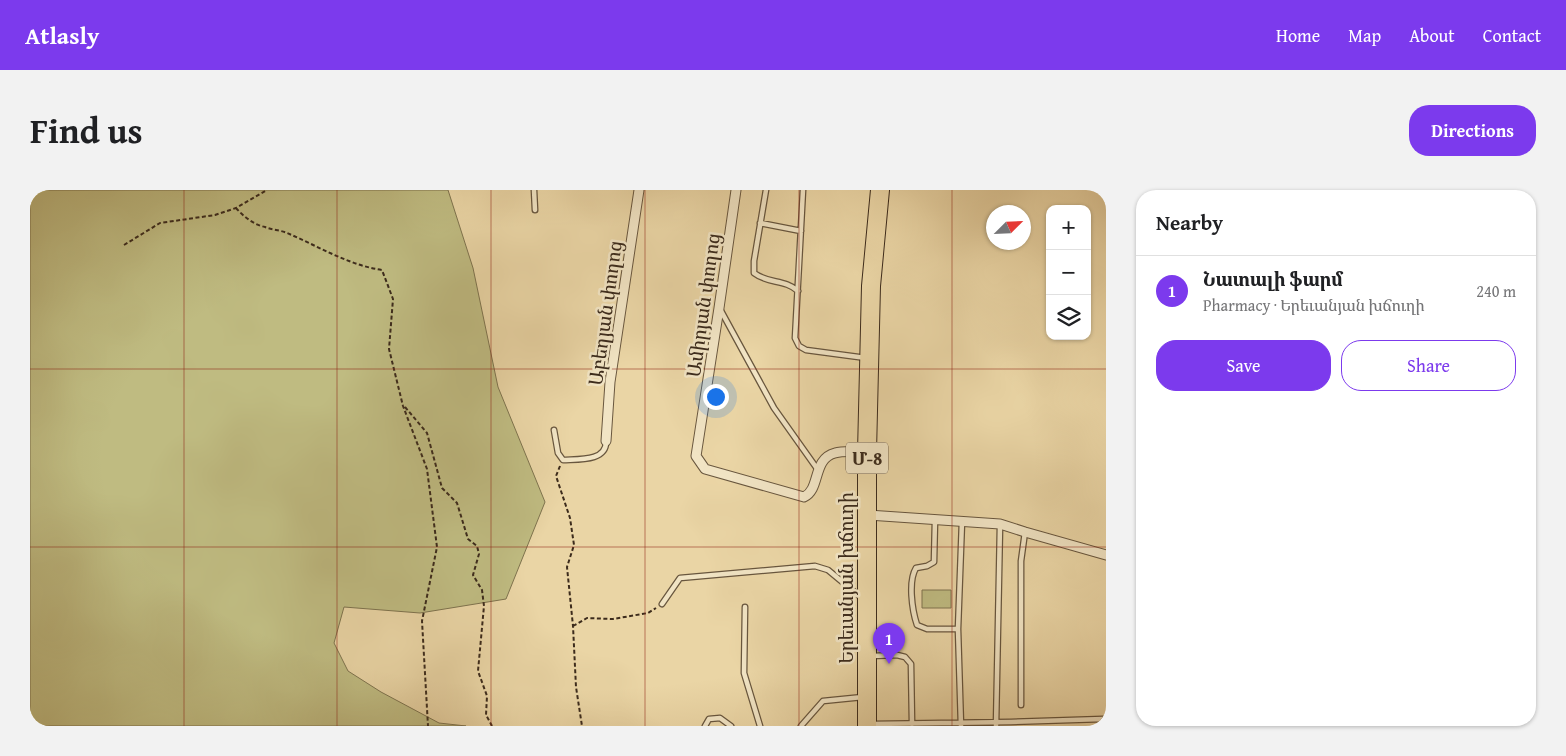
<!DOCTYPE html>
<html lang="en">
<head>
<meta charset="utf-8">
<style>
	body { margin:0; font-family:"Gentium Book Plus","Noto Serif Armenian",serif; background:#f2f2f2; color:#202124 }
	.controls { position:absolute; right:15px; top:15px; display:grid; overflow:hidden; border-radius:10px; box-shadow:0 1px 4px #0004 }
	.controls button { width:45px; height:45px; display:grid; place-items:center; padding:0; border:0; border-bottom:1px solid #e0e0e0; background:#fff; color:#202124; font:25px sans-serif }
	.compass { position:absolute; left:956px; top:15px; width:45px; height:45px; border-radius:50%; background:#fff; box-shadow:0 1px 4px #0004; rotate:66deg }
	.you { position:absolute; left:685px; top:206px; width:18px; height:18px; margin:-12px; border:4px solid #fff; border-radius:50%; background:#1a73e8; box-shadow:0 0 0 8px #1a73e833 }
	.badge { display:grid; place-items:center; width:32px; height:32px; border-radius:50%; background:#7c3aed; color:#fff; font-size:16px; font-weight:700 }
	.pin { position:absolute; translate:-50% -41px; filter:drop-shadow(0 1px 2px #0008) }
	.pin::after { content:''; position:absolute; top:26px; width:18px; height:15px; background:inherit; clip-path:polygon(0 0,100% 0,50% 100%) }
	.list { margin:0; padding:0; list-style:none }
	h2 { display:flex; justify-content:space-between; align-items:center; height:65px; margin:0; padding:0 20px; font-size:21px }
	h2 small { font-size:16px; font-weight:400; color:#757577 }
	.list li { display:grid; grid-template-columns:32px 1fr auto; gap:15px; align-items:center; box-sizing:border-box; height:70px; padding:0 20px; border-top:1px solid #e0e0e0 }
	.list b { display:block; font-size:19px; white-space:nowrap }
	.list p { margin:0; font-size:16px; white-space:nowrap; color:#757577 }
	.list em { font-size:16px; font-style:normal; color:#757577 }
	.actions { display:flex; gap:10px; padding:15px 20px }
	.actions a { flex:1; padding:11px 0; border:1px solid #7c3aed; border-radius:20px; text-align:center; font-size:18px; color:#7c3aed }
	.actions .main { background:#7c3aed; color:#fff }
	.icon { flex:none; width:28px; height:28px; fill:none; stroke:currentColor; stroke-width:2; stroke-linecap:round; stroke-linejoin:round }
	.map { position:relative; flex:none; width:1076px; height:536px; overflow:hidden; border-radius:20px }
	header { display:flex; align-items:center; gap:30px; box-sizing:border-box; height:70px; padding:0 25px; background:#7c3aed; color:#fff }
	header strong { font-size:24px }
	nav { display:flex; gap:28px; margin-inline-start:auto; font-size:18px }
	.intro { display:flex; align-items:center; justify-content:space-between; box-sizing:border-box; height:120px; padding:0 30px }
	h1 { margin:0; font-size:35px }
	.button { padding:12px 22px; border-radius:20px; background:#7c3aed; color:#fff; font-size:18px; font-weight:700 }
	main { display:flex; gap:30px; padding:0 30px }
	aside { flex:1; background:#fff; border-radius:20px; box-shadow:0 1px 4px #0004 }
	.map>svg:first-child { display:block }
</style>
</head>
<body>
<header>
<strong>Atlasly</strong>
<nav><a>Home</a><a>Map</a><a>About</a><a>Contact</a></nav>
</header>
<div class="intro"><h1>Find us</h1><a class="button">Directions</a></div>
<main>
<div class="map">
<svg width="1076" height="536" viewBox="0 0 1076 536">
	<rect width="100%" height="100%" fill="#ead5a5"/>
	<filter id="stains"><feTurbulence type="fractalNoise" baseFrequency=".004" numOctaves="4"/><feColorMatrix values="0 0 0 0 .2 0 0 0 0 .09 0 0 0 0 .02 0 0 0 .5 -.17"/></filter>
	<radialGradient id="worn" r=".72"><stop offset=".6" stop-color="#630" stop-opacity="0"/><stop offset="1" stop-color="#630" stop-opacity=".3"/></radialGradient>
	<path fill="#bfbb81" stroke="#7e734e" d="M0 0H418L443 78 468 197 515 312 476 409 390 423 314 417 304 453 318 481 351 502 409 533 436 536H0Z
		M892 400H921V418H892Z"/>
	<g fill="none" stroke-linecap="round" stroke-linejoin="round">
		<g stroke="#68563e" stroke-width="7">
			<path id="lane" d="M504 0 505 20
				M736 0 724 71V83C738 94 755 89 768 101
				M773 0 765 148 769 156 776 160 836 168
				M730 33 771 41
				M690 119 744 218 788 280
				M524 240 528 263 533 270C547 269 577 272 576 251
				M905 330 904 372 897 376 886 378C878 391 882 420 887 435L897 439H928
				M632 414 650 388 785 376 798 380 833 409
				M715 417 714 483 730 536
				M842 466 867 465 875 467 881 474 882 534
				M991 515V371L995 342
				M842 534 981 532 1073 529 1072 536
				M675 536 679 529 690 528 701 536
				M771 536 793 511 833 507
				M931 536 928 439 932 331
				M966 536 970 335"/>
		</g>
		<g stroke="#68563e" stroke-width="11">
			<path id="street" d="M706 0 689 118 666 266 675 279 774 307C791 299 782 269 805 263 815 260 827 262 837 262
				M576 251 580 192 609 0
				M838 325 970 334 995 342 1076 365"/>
		</g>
		<g stroke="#3c2b1c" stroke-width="20">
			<path id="highway" d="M837 536V262L841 96 850 0"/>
		</g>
		<path stroke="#3c2b1c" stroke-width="2" stroke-dasharray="4 2.5" stroke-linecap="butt" d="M206 18C213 26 224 35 235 37 242 40 250 40 257 43 288 56 318 75 352 80L363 109 359 159 373 216 397 279 407 357 392 431 398 536
			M94 55 130 33 185 25 206 18 237 0
			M375 217 397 243 412 298 427 313 438 349 447 356 449 364 443 385 452 400 454 416 448 481 457 506 456 525 462 536
			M530 276 526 286 540 328 544 355 537 377 543 436 546 497 552 536
			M543 436 557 428 583 429 618 423 626 418"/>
		<use href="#lane" stroke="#f1e4c4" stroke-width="4.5"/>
		<use href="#street" stroke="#f1e4c4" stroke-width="9"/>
		<use href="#highway" stroke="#ead5a5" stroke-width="18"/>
	</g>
	<path fill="none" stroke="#8f2418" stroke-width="1" stroke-opacity="0.55" d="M154 0V536M307 0V536M461 0V536M615 0V536M769 0V536M922 0V536M0 179H1076M0 357H1076"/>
	<g text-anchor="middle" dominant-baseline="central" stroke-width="5" stroke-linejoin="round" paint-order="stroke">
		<rect fill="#f1e4c4" stroke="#72624e" stroke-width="1" x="816" y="252.5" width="42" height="31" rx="4"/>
		<g font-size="18" font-weight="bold" fill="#3c2b1c">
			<text x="837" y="268">Մ-8</text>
		</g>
		<g font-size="19" fill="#3c2b1c" stroke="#f1e4c4">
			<text transform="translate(673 115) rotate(-82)">Ամիրյան փողոց</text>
			<text transform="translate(575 123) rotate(-82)">Աբեղյան փողոց</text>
			<text transform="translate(816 388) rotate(-90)">Երեւանյան խճուղի</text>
		</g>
	</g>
	<rect width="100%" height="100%" filter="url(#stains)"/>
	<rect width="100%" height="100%" fill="url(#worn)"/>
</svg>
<div class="controls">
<button>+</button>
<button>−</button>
<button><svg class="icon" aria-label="layers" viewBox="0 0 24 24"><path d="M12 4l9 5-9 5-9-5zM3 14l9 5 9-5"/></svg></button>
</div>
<svg class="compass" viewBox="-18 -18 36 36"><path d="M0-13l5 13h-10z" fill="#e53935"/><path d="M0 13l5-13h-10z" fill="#757577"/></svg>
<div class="you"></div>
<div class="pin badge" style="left:859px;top:474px">1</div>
</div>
<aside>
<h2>Nearby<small></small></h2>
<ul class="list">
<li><span class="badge">1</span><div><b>Նատալի ֆարմ</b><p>Pharmacy · Երեւանյան խճուղի</p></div><em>240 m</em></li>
</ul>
<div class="actions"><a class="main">Save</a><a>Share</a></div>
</aside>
</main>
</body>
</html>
